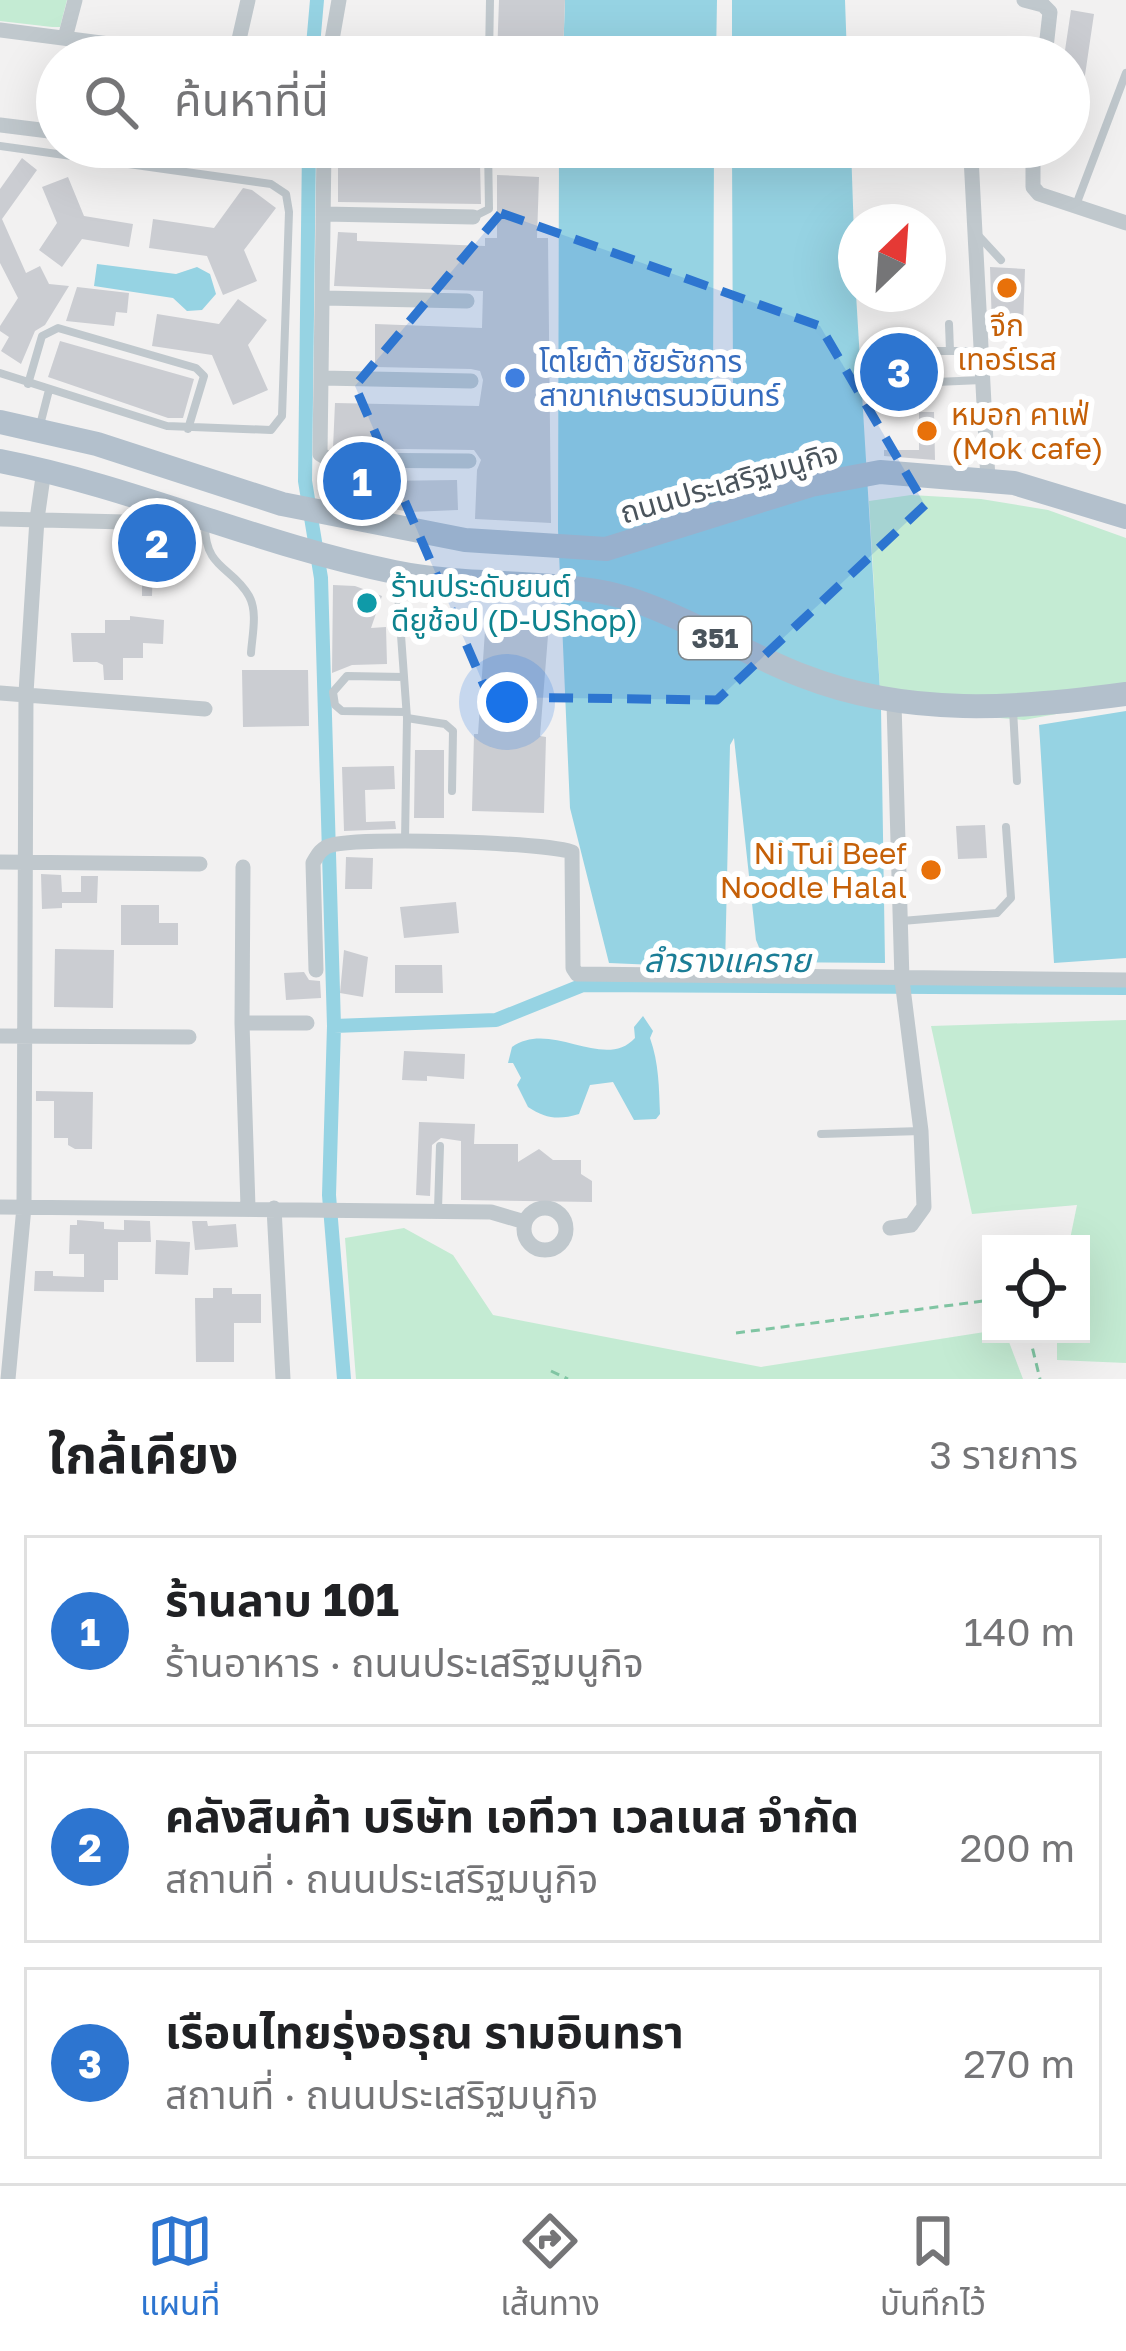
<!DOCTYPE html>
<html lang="th">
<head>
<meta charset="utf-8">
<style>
	body { margin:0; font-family:"Golos Text","Noto Sans Thai",sans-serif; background:#f2f2f2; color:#202124 }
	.controls { position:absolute; right:36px; bottom:36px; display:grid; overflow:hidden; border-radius:0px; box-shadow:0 12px 48px #0002 }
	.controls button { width:108px; height:108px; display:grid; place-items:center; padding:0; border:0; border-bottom:3px solid #e0e0e0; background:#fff; color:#202124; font:60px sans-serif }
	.compass { position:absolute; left:838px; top:204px; width:108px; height:108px; border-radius:50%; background:#fff; box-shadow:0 12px 48px #0002; rotate:25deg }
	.you { position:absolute; left:507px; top:702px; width:42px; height:42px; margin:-30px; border:9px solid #fff; border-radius:50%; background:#1a73e8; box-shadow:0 0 0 18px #1a73e833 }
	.badge { display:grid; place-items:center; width:78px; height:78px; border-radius:50%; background:#2d75d0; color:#fff; font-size:39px; font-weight:700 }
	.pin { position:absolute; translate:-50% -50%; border:6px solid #fff; box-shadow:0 3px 12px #0006 }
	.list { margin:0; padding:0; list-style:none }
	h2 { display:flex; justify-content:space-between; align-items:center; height:156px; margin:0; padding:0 48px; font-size:51px }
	h2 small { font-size:39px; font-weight:400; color:#757577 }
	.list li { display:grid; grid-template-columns:78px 1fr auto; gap:36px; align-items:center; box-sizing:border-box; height:192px; margin:0 24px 24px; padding:0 24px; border:3px solid #e0e0e0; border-radius:0px }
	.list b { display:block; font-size:45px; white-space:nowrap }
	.list p { margin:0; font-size:39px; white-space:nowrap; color:#757577 }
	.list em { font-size:39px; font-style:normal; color:#757577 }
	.icon { flex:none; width:66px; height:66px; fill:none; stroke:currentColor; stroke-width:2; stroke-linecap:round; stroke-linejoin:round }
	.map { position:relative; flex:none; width:1126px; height:1379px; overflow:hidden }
	.search { position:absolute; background:#fff; box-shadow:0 12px 48px #0002; left:36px; right:36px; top:36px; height:132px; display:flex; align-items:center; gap:30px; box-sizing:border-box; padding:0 42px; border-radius:66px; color:#757577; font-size:45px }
	.sheet { height:804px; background:#fff }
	nav { display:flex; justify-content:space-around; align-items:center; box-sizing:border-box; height:168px; border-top:3px solid #e0e0e0; background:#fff; font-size:33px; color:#757577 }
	nav a { display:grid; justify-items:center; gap:6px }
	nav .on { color:#2d75d0 }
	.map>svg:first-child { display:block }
</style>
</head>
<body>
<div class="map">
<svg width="1126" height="1379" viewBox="0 0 1126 1379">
	<rect width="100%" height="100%" fill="#f2f1f1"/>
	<path fill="#c4ebd3" d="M0 0H67L60 27H52L0 21Z
		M911 495 981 499 1048 510 1126 538V701L1024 720 881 708 869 501Z
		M1126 1020V1363L1057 1360V1334H1081V1244H1069L1077 1205 972 1214 931 1026Z
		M404 1228 453 1255 493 1315 761 1367 991 1331V1334H1006L1023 1379H356L345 1238Z"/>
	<path fill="#96d3e3" d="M565 0H717L716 57H563Z
		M732 0H845L847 57H732Z
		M559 147H714L713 386 721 390 733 384 732 147H851L856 294 881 708 885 963 765 962 756 940 734 738 730 745 725 968 609 963 570 808 558 530Z
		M97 264 176 274 197 267 210 274 216 294 202 310 187 311 173 298 94 286Z
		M1126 711V958L1054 963 1039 725Z
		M643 1016 653 1031 650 1038C659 1063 659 1088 660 1114L656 1119 634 1120 613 1082 590 1085 579 1114C559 1120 546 1119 528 1107L517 1085 521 1078 513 1063H508L512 1047C551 1019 604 1072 635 1038L634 1027Z"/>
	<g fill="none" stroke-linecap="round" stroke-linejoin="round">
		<path stroke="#96d3e3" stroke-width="14" d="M312 57 317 0
			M309 147 305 481 321 578 334 1026 329 1195 344 1379
			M334 1026 496 1020 583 985 1126 988"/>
	</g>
	<path fill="#cbcdd2" d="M499 0H565L563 57H497Z
		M1071 10 1094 14 1075 143 1069 142V57H1064Z
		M338 148 357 149V157L408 160V154L427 155V161L480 164 481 204 338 202Z
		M22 158 37 170 2 219 26 273 40 266 49 284 69 286 45 325 35 331 21 364 1 351 9 337 0 331V326L18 298 0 263V189Z
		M497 175 539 177 537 238H548L551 523 475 519 477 470 481 460 474 450 333 448 335 403 479 406 483 380 480 371 471 369 375 367V324L482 328 483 291 334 286 338 232 357 233V241L485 246V238H497Z
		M68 177 84 216 133 224 129 247 82 239 62 267 39 250 57 223 42 187Z
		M243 188 252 190 276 208 244 250 257 281 223 295 207 256 149 248 153 219 214 228Z
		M990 267 1025 269 1023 327 992 326Z
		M77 287 129 293 127 313 116 312 114 326 66 321Z
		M238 299 267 320 248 345 268 390 233 405 212 355 152 346 157 314 219 324Z
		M60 341 194 379 183 418H168L48 377Z
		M923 348 929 359V377H908V389L890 390 889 367H902V349Z
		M919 412H934L935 460 884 456V450H919Z
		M354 472H380V481L457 480 458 510 410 512 371 505V491H364V484L353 483Z
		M142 535 173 537V569L153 567 152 596H142Z
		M333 585 355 586 382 596 371 628 386 627 387 664 352 665 332 673Z
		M130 616 164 620 163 644 143 643V658H123V680H104L103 665 97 662H73L71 633H105V620H130Z
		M486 616 549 623 540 736 546 737 544 813 472 811 474 734H478Z
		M242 670H308L309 726 243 727Z
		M415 750H444V818H414Z
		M394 766 395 789 365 790 366 822 395 821 396 829 344 831 342 767Z
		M985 825 987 858 958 859 956 826Z
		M346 857 373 858 372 889H345Z
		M41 874 61 875 62 892H81V876H98L97 903H62V908L42 909Z
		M456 902 459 933 404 938 400 907Z
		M121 905H159V923H178V945H121Z
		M55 949 114 950 113 1008 54 1007Z
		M344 950 368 957 363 997 340 993Z
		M395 965H442L443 993H395Z
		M304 972 309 980 320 981 321 998 286 1000 284 973Z
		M404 1051 465 1054 464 1079 427 1076V1081L402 1080Z
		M36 1091 93 1092 92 1149H75L68 1145V1138H54V1101H36Z
		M419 1122 475 1124 474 1144H518V1162L539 1149 553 1160H581V1174L592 1181V1202L461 1200V1141L441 1138 432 1145 430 1196 416 1195Z
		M77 1220 104 1222V1229L124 1230V1220L150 1221 151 1242H118V1280H104V1292L34 1291 35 1271H53V1276L84 1277V1254H69L70 1225H77Z
		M192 1221H207L208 1226 236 1224 238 1247 195 1250Z
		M156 1240 190 1242 188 1275 155 1274Z
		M213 1288H232V1294H261V1323H234V1362H196L195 1298H213Z"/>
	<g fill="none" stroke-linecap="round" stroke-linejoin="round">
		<path stroke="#80c5a3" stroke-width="3" stroke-dasharray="9 6" stroke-linecap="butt" d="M736 1333 991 1300
			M1029 1334 1040 1379
			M551 1371 568 1379"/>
		<path stroke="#c0c8cd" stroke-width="8" d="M489 57 490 0
			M0 146 271 184 286 194 289 212 282 416 271 430 167 426 0 373
			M1076 205 1126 73
			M473 217 489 209 488 147
			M976 233 1001 260
			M949 324 950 351
			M931 351H980
			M936 382 982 380
			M28 384 42 336 58 328 196 368 204 376 188 429
			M39 429 49 390
			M205 526C205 569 233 567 249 596 258 612 252 636 251 653
			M397 580 407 718 405 841
			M404 677 347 676 333 692 335 705 342 711 406 712
			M1013 710 1017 781
			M407 718 445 724 453 731 452 791
			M902 921 997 913 1011 898 1006 827
			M821 1134 921 1131
			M438 1209 440 1146"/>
		<path stroke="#c0c8cd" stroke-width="15" d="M1024 0 1043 5 1050 12 1045 57
			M0 30 210 57
			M65 38 75 0
			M235 57 248 0
			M329 57 339 0
			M0 125 57 132
			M177 147H202
			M324 147 320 454 330 460 469 461
			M976 147 971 157 988 480
			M1033 147V187L1039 194 1126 223
			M324 214 473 217
			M324 298 467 301
			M322 378 471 381
			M0 519 126 522
			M0 693 205 709
			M0 862 200 864
			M243 867 242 1023 248 1207
			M316 970 313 863C318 854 322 847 332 845 364 837 542 842 572 852L573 968 577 974 1126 980
			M242 1023H307
			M0 1036 189 1037
			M0 1207 491 1212 525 1222
			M274 1208 283 1379
			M524 1229a21 21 0 1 1 42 0a21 21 0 1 1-42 0Z
			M890 1228 911 1225 924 1207 921 1131 902 980 894 703
			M8 1379 24 1207 26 693 37 519 44 470"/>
		<path stroke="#b3c0cc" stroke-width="24" d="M0 422 97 444 282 504 465 540 606 549 811 485 880 472 1014 483 1126 517
			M0 461C134 487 260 545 394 572 462 586 534 580 602 592 661 602 744 654 803 676 908 717 1017 709 1126 694"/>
	</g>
	<path fill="#2d75d0" fill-opacity="0.2" stroke="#2d75d0" stroke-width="9" stroke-dasharray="24 15" stroke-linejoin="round" d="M501 213 820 326 925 505 717 700 489 697 355 386Z"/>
	<g fill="#e8710a" stroke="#fff" stroke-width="4.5">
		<circle cx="1007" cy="288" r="12"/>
		<circle cx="927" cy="431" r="12"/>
		<circle cx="931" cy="870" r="12"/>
	</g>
	<circle fill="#3f7fe0" stroke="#fff" stroke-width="4.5" cx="515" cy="378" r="12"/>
	<circle fill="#0f9aa8" stroke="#fff" stroke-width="4.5" cx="367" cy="603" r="12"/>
	<g text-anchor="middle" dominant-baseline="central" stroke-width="12" stroke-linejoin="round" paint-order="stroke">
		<rect fill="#fff" stroke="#80878d" stroke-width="3" x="679" y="617" width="72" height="42" rx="9"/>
		<g font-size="27" font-weight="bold" fill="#4a545c">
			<text x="715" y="638">351</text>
		</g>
		<g font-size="30" fill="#c56008" stroke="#fff">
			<text x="1007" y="325">จึก<tspan x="1007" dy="34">เทอร์เรส</tspan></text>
			<text x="951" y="414" text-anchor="start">หมอก คาเฟ่<tspan x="951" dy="34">(Mok cafe)</tspan></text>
			<text x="907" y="853" text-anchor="end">Ni Tui Beef<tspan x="907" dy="34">Noodle Halal</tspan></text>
		</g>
		<g font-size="30" fill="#366cbe" stroke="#fff" text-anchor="start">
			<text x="539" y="361">โตโยต้า ชัยรัชการ<tspan x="539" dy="34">สาขาเกษตรนวมินทร์</tspan></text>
		</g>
		<g font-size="30" fill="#4a545c" stroke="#fff">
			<text transform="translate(729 482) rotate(-16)">ถนนประเสริฐมนูกิจ</text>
		</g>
		<g font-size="30" fill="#0d838f" stroke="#fff" text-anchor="start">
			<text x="391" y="586">ร้านประดับยนต์<tspan x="391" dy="34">ดียูช้อป (D-UShop)</tspan></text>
		</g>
		<g font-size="33" font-style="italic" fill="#1b7d96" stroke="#fff">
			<text x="727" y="959">ลำรางแคราย</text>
		</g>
	</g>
</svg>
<div class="controls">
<button><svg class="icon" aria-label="locate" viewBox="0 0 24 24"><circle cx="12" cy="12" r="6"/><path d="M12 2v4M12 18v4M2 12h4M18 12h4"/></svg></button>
</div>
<svg class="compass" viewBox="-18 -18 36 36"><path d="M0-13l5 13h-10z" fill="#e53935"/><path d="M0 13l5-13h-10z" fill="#757577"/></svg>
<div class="you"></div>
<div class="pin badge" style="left:362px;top:481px">1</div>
<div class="pin badge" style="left:157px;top:543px">2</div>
<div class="pin badge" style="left:899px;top:372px">3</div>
<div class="search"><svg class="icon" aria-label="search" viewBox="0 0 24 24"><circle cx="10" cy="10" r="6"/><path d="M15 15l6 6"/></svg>ค้นหาที่นี่</div>
</div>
<section class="sheet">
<h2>ใกล้เคียง<small>3 รายการ</small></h2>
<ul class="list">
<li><span class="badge">1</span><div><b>ร้านลาบ 101</b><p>ร้านอาหาร · ถนนประเสริฐมนูกิจ</p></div><em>140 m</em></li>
<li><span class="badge">2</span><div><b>คลังสินค้า บริษัท เอทีวา เวลเนส จำกัด</b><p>สถานที่ · ถนนประเสริฐมนูกิจ</p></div><em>200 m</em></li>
<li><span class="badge">3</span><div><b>เรือนไทยรุ่งอรุณ รามอินทรา</b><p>สถานที่ · ถนนประเสริฐมนูกิจ</p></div><em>270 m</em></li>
</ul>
</section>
<nav>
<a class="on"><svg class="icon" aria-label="map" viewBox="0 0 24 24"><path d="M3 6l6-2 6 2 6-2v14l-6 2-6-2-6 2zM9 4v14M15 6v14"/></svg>แผนที่</a>
<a><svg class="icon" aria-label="directions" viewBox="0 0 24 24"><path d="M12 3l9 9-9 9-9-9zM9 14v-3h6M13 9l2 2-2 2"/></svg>เส้นทาง</a>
<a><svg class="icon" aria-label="saved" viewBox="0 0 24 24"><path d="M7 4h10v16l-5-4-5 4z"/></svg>บันทึกไว้</a>
</nav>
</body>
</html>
